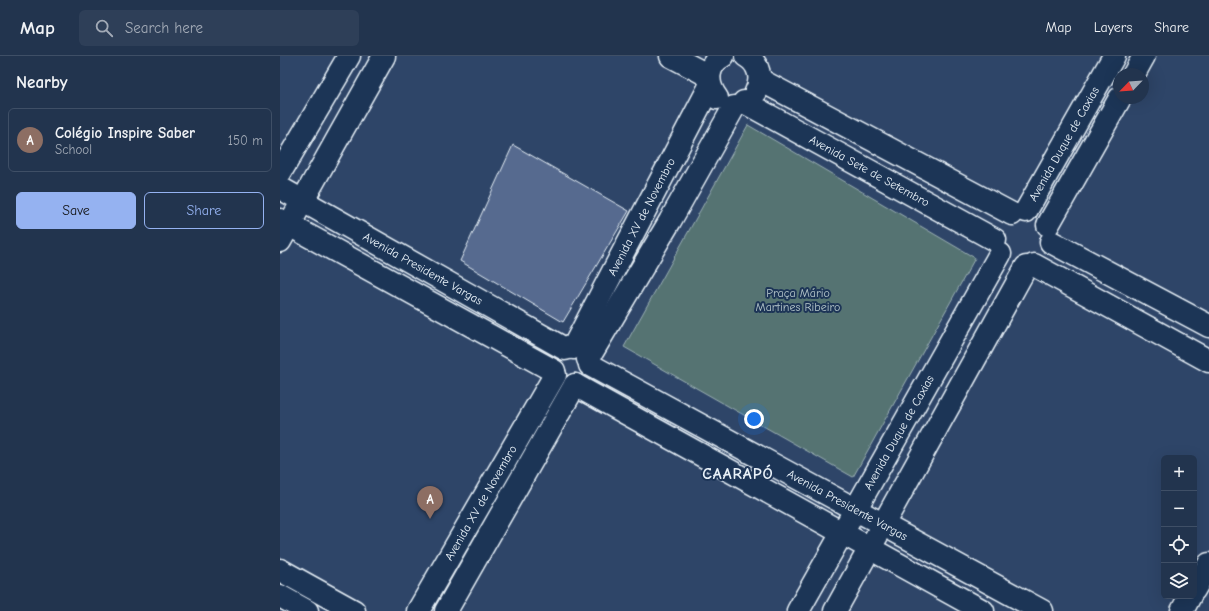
<!DOCTYPE html>
<html lang="en">
<head>
<meta charset="utf-8">
<style>
	body { margin:0; font-family:"Comic Neue",sans-serif; background:#2e3f58; color:#f1f3f6 }
	.controls { position:absolute; right:12px; bottom:12px; display:grid; overflow:hidden; border-radius:6px; box-shadow:0 4px 16px #0002 }
	.controls button { width:36px; height:36px; display:grid; place-items:center; padding:0; border:0; border-bottom:1px solid #3f4f66; background:#22344e; color:#f1f3f6; font:20px sans-serif }
	.compass { position:absolute; left:833px; top:12px; width:36px; height:36px; border-radius:50%; background:#22344e; box-shadow:0 4px 16px #0002; rotate:245deg }
	.you { position:absolute; left:474px; top:363px; width:14px; height:14px; margin:-10px; border:3px solid #fff; border-radius:50%; background:#1a73e8; box-shadow:0 0 0 6px #1a73e833 }
	.badge { display:grid; place-items:center; width:26px; height:26px; border-radius:50%; background:#95b2f1; color:#fff; font-size:13px; font-weight:700 }
	.pin { position:absolute; translate:-50% -33px; filter:drop-shadow(0 1px 2px #0008) }
	.pin::after { content:''; position:absolute; top:21px; width:14px; height:12px; background:inherit; clip-path:polygon(0 0,100% 0,50% 100%) }
	.list { margin:0; padding:0; list-style:none }
	h2 { display:flex; justify-content:space-between; align-items:center; height:52px; margin:0; padding:0 16px; font-size:17px }
	h2 small { font-size:13px; font-weight:400; color:#a2aab6 }
	.list li { display:grid; grid-template-columns:26px 1fr auto; gap:12px; align-items:center; box-sizing:border-box; height:64px; margin:0 8px 8px; padding:0 8px; border:1px solid #3f4f66; border-radius:6px }
	.list b { display:block; font-size:15px; white-space:nowrap }
	.list p { margin:0; font-size:13px; white-space:nowrap; color:#a2aab6 }
	.list em { font-size:13px; font-style:normal; color:#a2aab6 }
	.actions { display:flex; gap:8px; padding:12px 16px }
	.actions a { flex:1; padding:9px 0; border:1px solid #95b2f1; border-radius:6px; text-align:center; font-size:14px; color:#95b2f1 }
	.actions .main { background:#95b2f1; color:#111 }
	.icon { flex:none; width:22px; height:22px; fill:none; stroke:currentColor; stroke-width:2; stroke-linecap:round; stroke-linejoin:round }
	.map { position:relative; flex:none; width:929px; height:555px; overflow:hidden }
	header { display:flex; align-items:center; gap:24px; box-sizing:border-box; height:56px; padding:0 20px; background:#22344e; border-bottom:1px solid #3f4f66 }
	header strong { font-size:19px }
	nav { display:flex; gap:22px; margin-inline-start:auto; font-size:14px }
	.search { width:280px; height:36px; background:#2e3f58; display:flex; align-items:center; gap:10px; box-sizing:border-box; padding:0 14px; border-radius:6px; color:#a2aab6; font-size:15px }
	main { display:flex }
	aside { flex:1; background:#22344e }
	.map>svg:first-child { display:block }
</style>
</head>
<body>
<header>
<strong>Map</strong>
<div class="search"><svg class="icon" aria-label="search" viewBox="0 0 24 24"><circle cx="10" cy="10" r="6"/><path d="M15 15l6 6"/></svg>Search here</div>
<nav><a>Map</a><a>Layers</a><a>Share</a></nav>
</header>
<main>
<aside>
<h2>Nearby<small></small></h2>
<ul class="list">
<li><span class="badge" style="background:#8d6e63">A</span><div><b>Colégio Inspire Saber</b><p>School</p></div><em>150 m</em></li>
</ul>
<div class="actions"><a class="main">Save</a><a>Share</a></div>
</aside>
<div class="map">
<svg width="929" height="555" viewBox="0 0 929 555">
	<rect width="100%" height="100%" fill="#2e4568"/>
	<filter id="ink" filterUnits="userSpaceOnUse"><feTurbulence type="fractalNoise" baseFrequency=".025" numOctaves="2"/><feDisplacementMap in="SourceGraphic" scale="8" xChannelSelector="R" yChannelSelector="G"/><feConvolveMatrix kernelMatrix="1 2 1 2 8 2 1 2 1" color-interpolation-filters="sRGB"/></filter>
	<g filter="url(#ink)">
		<path fill="#547372" stroke="#9eb2b5" d="M468 69 695 202 573 421 344 291Z"/>
		<path fill="#576b8f" stroke="#e8f1f8" d="M233 89 349 155 283 266 180 205Z"/>
		<g fill="none" stroke-linecap="round" stroke-linejoin="round">
			<g stroke="#e8f1f8" stroke-width="25">
				<g id="minor">
					<path d="M391 0 429 20"/>
					<path d="M466 0C479 7 483 23 476 36"/>
					<path d="M854 18 864 0"/>
					<path d="M480 24 732 158"/>
					<path d="M437 42C426 28 426 9 443 0"/>
					<path id="s1" d="M464 46 715 184"/>
					<path d="M0 117 69 0"/>
					<path id="s2" d="M746 155 834 0"/>
					<path d="M768 169 840 42"/>
					<path d="M0 185 104 0"/>
					<path d="M771 186 929 270"/>
					<path d="M754 209 929 305"/>
					<path id="s3" d="M293 292 430 30"/>
					<path d="M308 303 390 165 454 51"/>
					<path d="M0 514 74 555"/>
					<path d="M914 534 929 508"/>
					<path d="M0 540 27 555"/>
					<path id="s4" d="M138 555 275 319"/>
					<path d="M166 555 295 329"/>
					<path id="s5" d="M518 555 720 198"/>
					<path d="M555 555 746 211"/>
					<path d="M902 555 910 540"/>
				</g>
			</g>
			<g stroke="#e8f1f8" stroke-width="25">
				<g id="major">
					<path id="s6" d="M0 132 285 293"/>
					<path d="M0 164 274 315"/>
					<path id="s7" d="M310 309 762 555"/>
					<path d="M295 329 703 555"/>
				</g>
			</g>
			<use href="#minor" stroke="#1d3557" stroke-width="22"/>
			<use href="#major" stroke="#1d3557" stroke-width="22"/>
		</g>
	</g>
	<g text-anchor="middle" dominant-baseline="central" stroke-width="4" stroke-linejoin="round" paint-order="stroke">
		<g font-size="12" fill="#e8f1f8" stroke="#1d3557">
			<text stroke="none"><textPath href="#s2" startOffset="77">Avenida Duque de Caxias</textPath></text>
			<text stroke="none"><textPath href="#s1" startOffset="143">Avenida Sete de Setembro</textPath></text>
			<text stroke="none"><textPath href="#s3" startOffset="148">Avenida XV de Novembro</textPath></text>
			<text stroke="none"><textPath href="#s6" startOffset="164">Avenida Presidente Vargas</textPath></text>
			<text stroke="none"><textPath href="#s5" startOffset="205">Avenida Duque de Caxias</textPath></text>
			<text stroke="none"><textPath href="#s4" startOffset="125">Avenida XV de Novembro</textPath></text>
			<text stroke="none"><textPath href="#s7" startOffset="293">Avenida Presidente Vargas</textPath></text>
		</g>
		<g font-size="12" fill="#b4c5c9" stroke="#1d3557">
			<text x="518" y="237">Praça Mário<tspan x="518" dy="14">Martines Ribeiro</tspan></text>
		</g>
		<g font-size="16" font-weight="bold" letter-spacing="1" fill="#e8f1f8" stroke="#1d3557">
			<text x="458" y="418">CAARAPÓ</text>
		</g>
	</g>
</svg>
<div class="controls">
<button>+</button>
<button>−</button>
<button><svg class="icon" aria-label="locate" viewBox="0 0 24 24"><circle cx="12" cy="12" r="6"/><path d="M12 2v4M12 18v4M2 12h4M18 12h4"/></svg></button>
<button><svg class="icon" aria-label="layers" viewBox="0 0 24 24"><path d="M12 4l9 5-9 5-9-5zM3 14l9 5 9-5"/></svg></button>
</div>
<svg class="compass" viewBox="-18 -18 36 36"><path d="M0-13l5 13h-10z" fill="#e53935"/><path d="M0 13l5-13h-10z" fill="#a2aab6"/></svg>
<div class="you"></div>
<div class="pin badge" style="left:150px;top:463px;background:#8d6e63">A</div>
</div>
</main>
</body>
</html>
